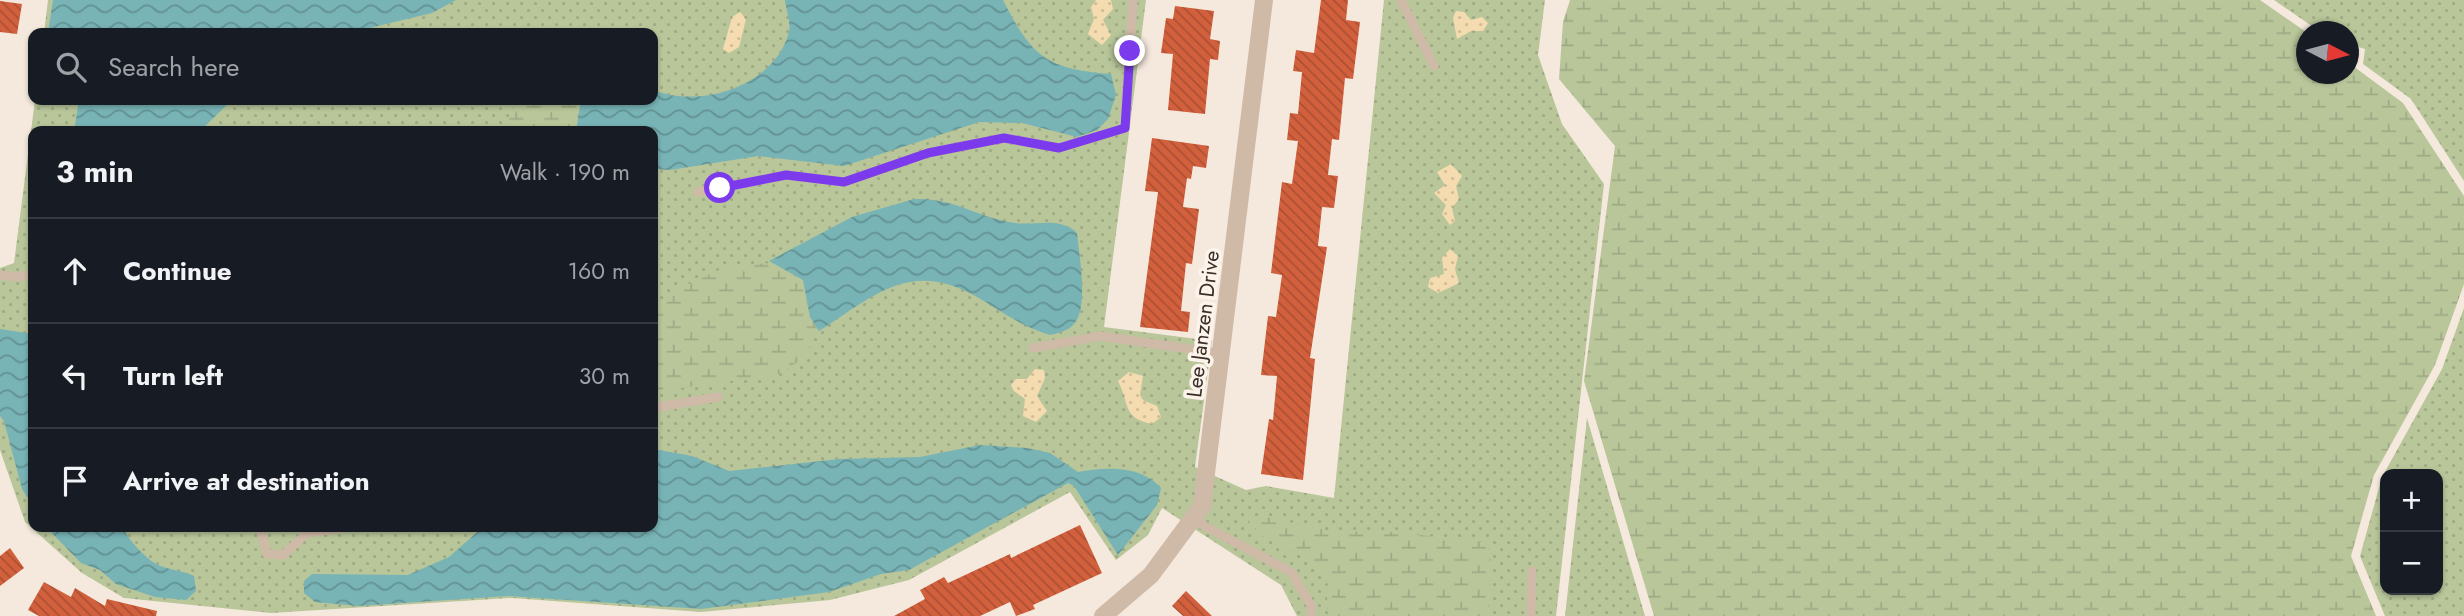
<!DOCTYPE html>
<html lang="en">
<head>
<meta charset="utf-8">
<style>
	body { margin:0; font-family:Jost,sans-serif; background:#242831; color:#f1f3f6 }
	.controls { position:absolute; right:21px; bottom:21px; display:grid; overflow:hidden; border-radius:14px; box-shadow:0 2px 5px #0004 }
	.controls button { width:63px; height:63px; display:grid; place-items:center; padding:0; border:0; border-bottom:2px solid #363941; background:#171b24; color:#f1f3f6; font:35px sans-serif }
	.compass { position:absolute; left:2296px; top:21px; width:63px; height:63px; border-radius:50%; background:#171b24; box-shadow:0 2px 5px #0004; rotate:96deg }
	.stop { position:absolute; width:21px; height:21px; margin:-16px; border:5px solid #7c3aed; border-radius:50%; background:#fff }
	.stop.end { background:#7c3aed; border-color:#fff; box-shadow:0 2px 7px #0008 }
	.list { margin:0; padding:0; list-style:none }
	h2 { display:flex; justify-content:space-between; align-items:center; height:91px; margin:0; padding:0 28px; font-size:30px }
	h2 small { font-size:23px; font-weight:400; color:#9ea1a6 }
	.list li { display:grid; grid-template-columns:46px 1fr auto; gap:21px; align-items:center; box-sizing:border-box; height:105px; padding:0 28px; border-top:2px solid #363941 }
	.list b { display:block; font-size:26px; white-space:nowrap }
	.list em { font-size:23px; font-style:normal; color:#9ea1a6 }
	.icon { flex:none; width:38px; height:38px; fill:none; stroke:currentColor; stroke-width:2; stroke-linecap:round; stroke-linejoin:round }
	.map { position:relative; flex:none; width:2464px; height:616px; overflow:hidden }
	.search { position:absolute; background:#171b24; box-shadow:0 2px 5px #0004; left:28px; top:28px; width:630px; height:77px; display:flex; align-items:center; gap:18px; box-sizing:border-box; padding:0 24px; border-radius:14px; color:#9ea1a6; font-size:26px }
	.panel { position:absolute; background:#171b24; box-shadow:0 2px 5px #0004; left:28px; top:126px; width:630px; height:406px; border-radius:14px }
	.map>svg:first-child { display:block }
</style>
</head>
<body>
<div class="map">
<svg width="2464" height="616" viewBox="0 0 2464 616">
	<defs>
		<pattern id="grass-dots" width="8" height="8" patternUnits="userSpaceOnUse" patternTransform="scale(1.75)"><rect width="8" height="8" fill="#b8c69a"/><path d="M2 2h.1M6 6h.1" fill="none" stroke="#9faa85" stroke-width="1.8" stroke-linecap="round"/></pattern>
		<pattern id="wetland-marsh" width="20" height="14" patternUnits="userSpaceOnUse" patternTransform="scale(1.75)"><rect width="20" height="14" fill="#b8c69a"/><path d="M1 5h8M5 5V1M11 12h8M15 12V8" fill="none" stroke="#9faa85"/></pattern>
		<pattern id="sand-dots" width="8" height="8" patternUnits="userSpaceOnUse" patternTransform="scale(1.75)"><rect width="8" height="8" fill="#f4dcb0"/><path d="M2 2h.1M6 6h.1" fill="none" stroke="#d2bd97" stroke-width="1.8" stroke-linecap="round"/></pattern>
		<pattern id="water-waves" width="16" height="10" patternUnits="userSpaceOnUse" patternTransform="scale(1.75)"><rect width="16" height="10" fill="#78b3b5"/><path d="M0 5q4-4 8 0t8 0" fill="none" stroke="#639293"/></pattern>
		<pattern id="building-back-hatch" width="6" height="6" patternUnits="userSpaceOnUse" patternTransform="scale(1.75)"><rect width="6" height="6" fill="#d3603d"/><path d="M-1 5l2 2M0 0l6 6M5-1l2 2" fill="none" stroke="#ac5033"/></pattern>
	</defs>
	<rect width="100%" height="100%" fill="#f5e9dd"/>
	<path fill="url(#grass-dots)" fill-rule="evenodd" d="M48 0H1146L1104 327 1212 341 1195 467 1246 490 1266 486 1334 498 1384 0H1545L1538 55 1562 124 1604 184 1556 616H1297L1281 585 1162 508 1148 535 1116 560 1070 492 909 580 830 600 701 612 512 598 271 613 124 598 82 573 25 522 0 450V268L14 263 35 100H653V33H44ZM33 131H653V527H33Z
		M2274 0H2464V181L2411 99 2363 64 2365 49 2349 44 2348 32 2319 31Z
		M2464 308V616H2385L2360 556 2382 477 2442 369ZM2385 474H2438V590H2385Z
		M1587 418 1645 616H1565Z"/>
	<path fill="url(#wetland-marsh)" d="M1570 0H2260L2306 32V74H2348L2349 63 2403 103 2464 196V284L2435 365 2374 475 2351 556 2376 616H1654L1584 381 1615 146 1559 79 1563 22Z
		M519 100H580L575 131H506L510 114Z
		M766 263 803 280 810 317 819 331 802 359 780 374 653 392V310L686 285 719 270Z
		M1265 517 1340 533 1373 530 1484 542 1491 553 1488 616H1328L1326 578 1314 562 1262 536 1248 520Z"/>
	<path fill="url(#sand-dots)" d="M1096 0H1111L1113 9 1103 20 1111 35 1102 45 1088 34 1094 19 1091 7Z
		M1456 11 1464 12 1471 20 1482 17 1488 23 1483 31H1471L1457 39 1453 18Z
		M740 12 746 19 739 47 729 53 723 49 732 17Z
		M1451 164 1462 176 1456 186 1459 199 1452 208 1455 221 1450 225 1442 214 1446 205 1434 193 1445 185 1437 172Z
		M1450 249 1458 256 1455 269 1459 283 1438 293 1428 287 1430 278 1444 274 1442 258Z
		M1035 369 1044 370 1045 378 1037 396 1047 411 1036 422 1023 416 1025 399 1014 391 1011 385 1016 379H1027Z
		M1129 372 1143 376 1140 395 1143 400 1157 406 1161 417 1152 424C1122 418 1130 404 1118 381Z"/>
	<path fill="url(#water-waves)" d="M53 0H456L432 13 357 31 48 33Z
		M785 0H1003C1032 57 1046 69 1111 74L1116 95 1108 119 1097 130 1077 137 1022 123 979 122 844 166 758 156 670 170 653 169V131H576L581 100H653V90C701 109 775 86 789 32 791 23 786 10 785 0Z
		M76 100H232L200 131H74L78 106Z
		M914 199C956 198 978 218 1015 223 1037 226 1059 216 1077 233 1079 255 1089 307 1074 324 1068 331 1058 333 1050 335 1023 327 1002 312 979 298 911 258 875 295 819 331L810 317 803 280 769 261 852 217Z
		M0 329 33 334V506L22 489 4 421 0 416Z
		M980 445 1027 448 1050 453 1078 472C1106 467 1141 465 1161 488L1157 505 1118 555 1074 486 1068 483 909 570 881 574 829 592 701 609 508 596 358 606 315 602 304 593V581L312 574 408 575 449 557 483 527H653V449L692 456 729 471 839 459 920 457Z
		M46 527H123C127 539 145 557 156 564 167 570 182 570 194 576L196 591 186 600 155 597 116 584 100 570 81 563Z"/>
	<path fill="url(#building-back-hatch)" d="M1321 0H1348L1346 20 1360 22 1353 79 1345 78 1339 140 1332 139 1328 175 1338 176 1334 208 1322 207 1318 246 1327 247 1310 358 1315 359 1303 480 1261 474 1269 419 1273 420 1277 376 1261 375 1268 316 1276 317 1282 275 1271 273 1282 182 1292 184 1298 141 1287 140 1290 113 1298 114 1302 72 1293 71 1296 50 1314 53Z
		M0 1 22 4 17 34 0 32Z
		M1175 6 1214 11 1210 39 1220 41 1218 60 1210 59 1205 114 1168 110 1173 54 1161 53 1166 18 1173 19Z
		M1152 138 1209 146 1206 168 1193 166 1191 179 1187 178 1183 207 1199 209 1192 264 1186 263 1181 311 1190 312 1188 332 1140 327 1158 192 1145 191Z
		M1080 525 1102 573 1033 605 1035 609 1016 616 1010 602 980 616H894L925 599 920 590 944 577 948 583 1010 554 1011 558Z
		M10 548 24 568 0 586V556Z
		M44 582 71 597 75 588 105 606 107 599 157 611 156 616H39L28 610Z
		M1186 591 1212 616H1183L1172 606Z"/>
	<g fill="none" stroke-linecap="round" stroke-linejoin="round">
		<path stroke="#cfb9a7" stroke-width="9" d="M1401 0 1434 66
			M698 192 786 175 844 182 928 153 1004 138 1059 148 1125 128 1133 0
			M0 275 20 277 33 273
			M1033 348 1100 336 1217 353
			M653 408 718 397
			M1199 523 1291 572 1312 607 1310 616
			M260 527 267 554 283 555 307 533 350 527
			M1531 616 1532 571"/>
		<path stroke="#cfb9a7" stroke-width="18" d="M1103 616 1151 575 1202 506 1264 0"/>
	</g>
	<g fill="none" stroke-linecap="round" stroke-linejoin="round">
		<path stroke="#7c3aed" stroke-width="9" d="M720 188 786 175 844 182 928 153 1004 138 1059 148 1125 128 1130 51"/>
	</g>
	<g text-anchor="middle" dominant-baseline="central" stroke-width="7" stroke-linejoin="round" paint-order="stroke">
		<g font-size="21" fill="#3a2e28" stroke="#fcf3ea">
			<text transform="translate(1203 324) rotate(-83)">Lee Janzen Drive</text>
		</g>
	</g>
</svg>
<div class="controls">
<button>+</button>
<button>−</button>
</div>
<svg class="compass" viewBox="-18 -18 36 36"><path d="M0-13l5 13h-10z" fill="#e53935"/><path d="M0 13l5-13h-10z" fill="#9ea1a6"/></svg>
<div class="stop" style="left:720px;top:188px"></div>
<div class="stop end" style="left:1130px;top:51px"></div>
<div class="search"><svg class="icon" aria-label="search" viewBox="0 0 24 24"><circle cx="10" cy="10" r="6"/><path d="M15 15l6 6"/></svg>Search here</div>
<section class="panel">
<h2>3 min<small>Walk · 190 m</small></h2>
<ul class="list">
<li><svg class="icon" aria-label="ahead" viewBox="0 0 24 24"><path d="M12 20V5M6 11l6-6 6 6"/></svg><div><b>Continue</b></div><em>160 m</em></li>
<li><svg class="icon" aria-label="left" viewBox="0 0 24 24"><path d="M17 20v-9H6M10 6l-5 5 5 5"/></svg><div><b>Turn left</b></div><em>30 m</em></li>
<li><svg class="icon" aria-label="arrive" viewBox="0 0 24 24"><path d="M6 21V4h12l-3 4 3 4H6"/></svg><div><b>Arrive at destination</b></div></li>
</ul>
</section>
</div>
</body>
</html>
